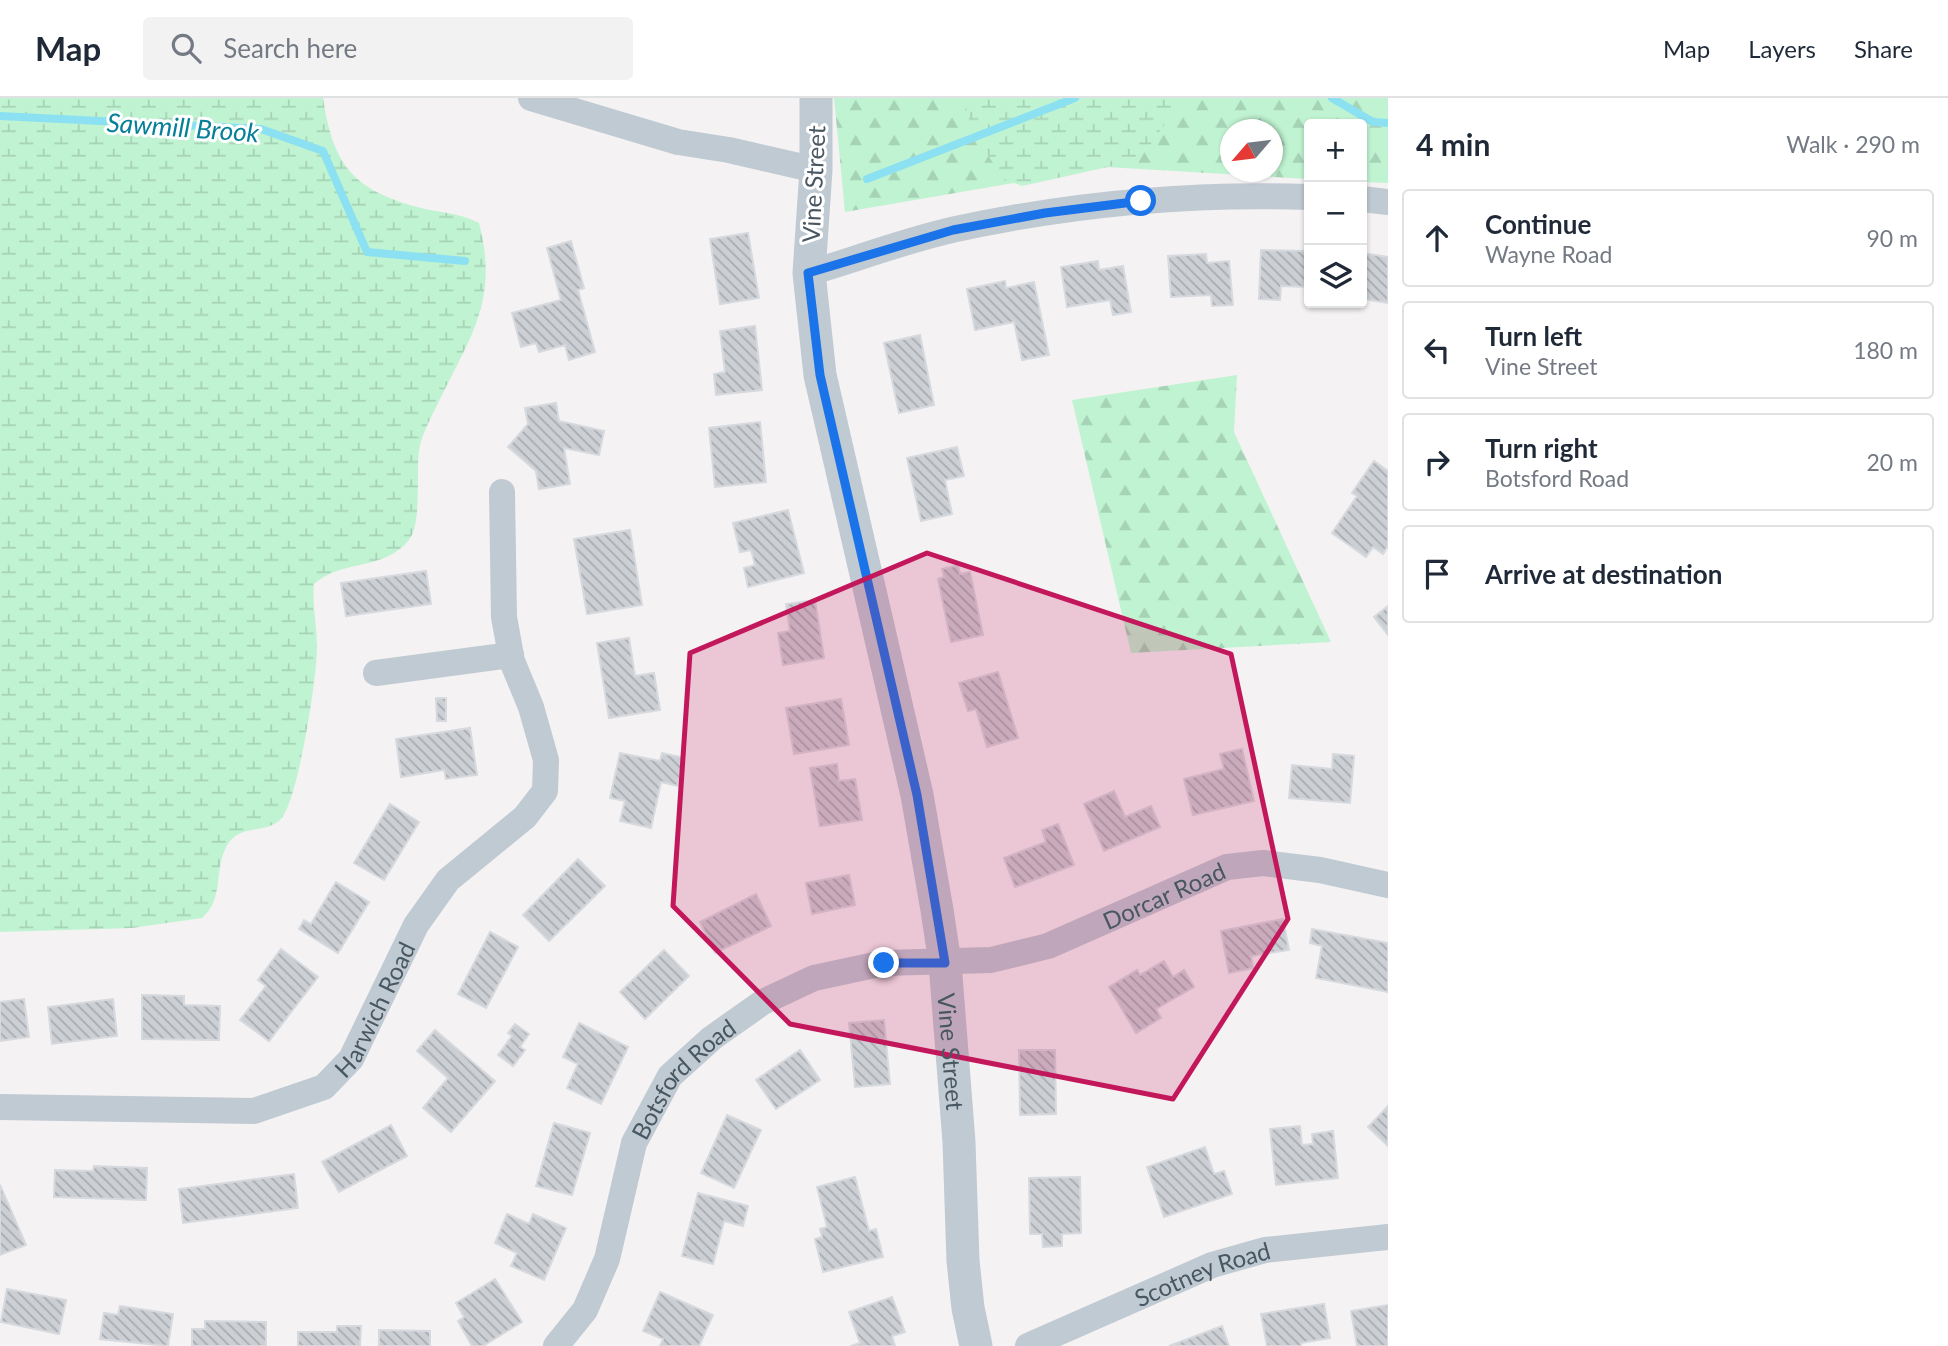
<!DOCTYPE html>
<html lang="en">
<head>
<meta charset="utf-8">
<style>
	body { margin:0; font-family:Lato,sans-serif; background:#f2f2f3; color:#1f2937 }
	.controls { position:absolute; right:21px; top:21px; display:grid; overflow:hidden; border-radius:7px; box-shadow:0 2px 5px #0004 }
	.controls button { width:63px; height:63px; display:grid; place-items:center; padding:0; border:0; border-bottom:2px solid #e0e1e3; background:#fff; color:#1f2937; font:35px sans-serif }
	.compass { position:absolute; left:1220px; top:21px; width:63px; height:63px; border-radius:50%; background:#fff; box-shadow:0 2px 5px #0004; rotate:242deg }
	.stop { position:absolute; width:21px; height:21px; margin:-16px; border:5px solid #1a73e8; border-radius:50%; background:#fff }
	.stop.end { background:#1a73e8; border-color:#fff; box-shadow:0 2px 7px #0008 }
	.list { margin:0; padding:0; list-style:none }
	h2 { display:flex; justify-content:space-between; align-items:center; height:91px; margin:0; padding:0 28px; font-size:30px }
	h2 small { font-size:23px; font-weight:400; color:#747a83 }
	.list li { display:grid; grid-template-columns:46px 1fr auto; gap:21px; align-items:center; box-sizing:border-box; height:98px; margin:0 14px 14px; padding:0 14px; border:2px solid #e0e1e3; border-radius:7px }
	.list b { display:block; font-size:26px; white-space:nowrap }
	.list p { margin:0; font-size:23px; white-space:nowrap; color:#747a83 }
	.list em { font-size:23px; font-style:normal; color:#747a83 }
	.icon { flex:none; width:38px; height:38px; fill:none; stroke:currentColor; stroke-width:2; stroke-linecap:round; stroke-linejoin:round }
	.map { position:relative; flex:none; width:1388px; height:1248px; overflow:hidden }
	header { display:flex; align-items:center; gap:42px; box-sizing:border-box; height:98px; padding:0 35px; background:#fff; border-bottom:2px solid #e0e1e3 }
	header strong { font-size:33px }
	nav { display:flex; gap:38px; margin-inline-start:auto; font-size:24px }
	.search { width:490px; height:63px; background:#f2f2f3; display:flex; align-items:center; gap:18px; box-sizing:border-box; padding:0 24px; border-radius:7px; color:#747a83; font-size:26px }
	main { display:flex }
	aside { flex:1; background:#fff }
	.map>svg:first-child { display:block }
</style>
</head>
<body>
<header>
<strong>Map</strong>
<div class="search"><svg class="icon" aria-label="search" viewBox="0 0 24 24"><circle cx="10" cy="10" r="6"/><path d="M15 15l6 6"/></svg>Search here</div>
<nav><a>Map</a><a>Layers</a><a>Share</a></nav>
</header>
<main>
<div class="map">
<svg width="1388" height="1248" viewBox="0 0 1388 1248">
	<defs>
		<pattern id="forest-firs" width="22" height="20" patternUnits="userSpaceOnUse" patternTransform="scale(1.75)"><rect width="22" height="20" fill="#c0f3d1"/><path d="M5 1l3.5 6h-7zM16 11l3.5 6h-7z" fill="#a6d2b6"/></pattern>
		<pattern id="wetland-marsh" width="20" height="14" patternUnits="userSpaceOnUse" patternTransform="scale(1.75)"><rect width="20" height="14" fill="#c0f3d1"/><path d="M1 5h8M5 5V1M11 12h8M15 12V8" fill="none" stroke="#a6d2b6"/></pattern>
		<pattern id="building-back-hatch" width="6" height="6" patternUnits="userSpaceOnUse" patternTransform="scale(1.75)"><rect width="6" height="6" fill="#ccd0d5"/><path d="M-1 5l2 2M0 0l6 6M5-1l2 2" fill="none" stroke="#a8acb0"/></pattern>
	</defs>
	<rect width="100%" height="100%" fill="#f5f2f3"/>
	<path fill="url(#forest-firs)" fill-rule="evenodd" d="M834 0H1388V85L1362 84V26H1309V81L1106 69 845 114ZM1230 32H1272V74H1230Z
		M1237 277 1234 334 1331 544 1131 555 1072 302Z"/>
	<path fill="url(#wetland-marsh)" d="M0 0H323C333 65 351 91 417 109 439 115 458 114 479 125 499 201 471 238 439 303 432 318 422 335 419 352 416 374 422 426 409 442 384 473 342 461 314 486 312 508 317 528 317 550 317 579 298 705 280 722 265 736 240 726 228 746 213 769 225 801 202 820L132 830 0 834Z
		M964 0H1202C1155 14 1166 47 1126 65L1022 88 1002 80 971 29Z"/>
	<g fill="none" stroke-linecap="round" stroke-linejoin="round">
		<path stroke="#8be1f2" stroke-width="8" d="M1332 0 1373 24 1388 25
			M0 18 261 31 323 53 367 154 465 163
			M867 81 1075 0"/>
	</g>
	<path fill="url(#building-back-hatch)" stroke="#d6d9de" stroke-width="2" d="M748 135 759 200 720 206 710 141Z
		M571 143 584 190 578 192 595 254 569 262 565 247 539 254 536 245 521 249 512 215 561 202 547 150Z
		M1261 152 1309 153V189L1281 188 1280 202 1259 201Z
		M1363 155 1388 159V205L1362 201Z
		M1206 156 1207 165 1229 163 1233 207 1212 208 1211 197 1171 199 1168 158Z
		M1098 163 1099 172 1123 168 1131 214 1113 217 1110 202 1067 209 1061 169Z
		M1005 183 1006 190 1034 184 1049 257 1022 262 1014 224 975 232 967 191Z
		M755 228 762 292 716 297 714 276 725 274 720 233Z
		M920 237 934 307 899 315 884 245Z
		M556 305 559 323 604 333 599 357 564 350 570 386 539 391 536 373 508 349 528 326 525 310Z
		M760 324 766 384 715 389 709 330Z
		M957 349 964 378 945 382 952 416 921 423 907 360Z
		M1374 363 1388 373V448L1383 456 1373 449 1366 459 1332 435 1357 398 1352 395Z
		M788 412 804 475 748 489 744 470 755 467 751 452 740 454 733 425Z
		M630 432 642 507 587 516 574 441Z
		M958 467 960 476 970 474 983 537 951 544 938 481 944 479 942 471Z
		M426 473 431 506 346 518 341 485Z
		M815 502 824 560 783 567 778 535 790 533 786 506Z
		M1388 508V537L1374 519Z
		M629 540 635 578 654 575 660 612 609 620 597 545Z
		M998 574 1018 640 987 649 976 611 968 613 959 585Z
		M436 600H446V623H437Z
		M841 601 849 647 794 656 786 610Z
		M470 630 477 677 446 681 444 672 401 679 396 641Z
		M1242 651 1254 703 1193 717 1184 681 1224 671 1220 656Z
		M620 655 660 663 662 655 684 660 678 688 661 684 651 730 620 723 625 703 610 700Z
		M1333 656 1354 658 1350 705 1289 700 1292 667 1332 671Z
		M837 666 839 683 855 681 862 722 820 728 810 670Z
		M1114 693 1125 719 1151 708 1160 729 1104 753 1084 706Z
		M390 706 419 724 384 782 354 765Z
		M1058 726 1074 767 1015 789 1004 760 1046 744 1042 732Z
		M578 761 605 788 549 843 523 817Z
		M849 777 855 807 812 816 806 785Z
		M336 784 369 804 338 855 299 831 304 822 311 826Z
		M756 796 771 828 715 855 700 824Z
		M1283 821 1289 852 1251 858 1253 870 1229 875 1221 833Z
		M1312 831 1388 845V894L1316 880 1322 848 1310 845Z
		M490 834 518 849 486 910 458 896Z
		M281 851 318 879 269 943 240 922 266 888 258 882Z
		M664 852 689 878 645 921 620 894Z
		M1164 863 1173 879 1184 872 1194 889 1156 911 1161 920 1136 935 1109 889 1137 872 1140 877Z
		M142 897 184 898V907L220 908 219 942 142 941Z
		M24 901 29 939 0 943V904Z
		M113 901 117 938 52 946 48 909Z
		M884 922 890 986 855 989 849 925Z
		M579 925 628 949 601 1006 567 990 578 966 563 959Z
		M515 926 529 936 520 949 525 952 513 968 498 957 512 938 508 935Z
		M435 932 495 983 451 1034 423 1010 448 980 417 953Z
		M800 952 820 982 776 1011 756 982Z
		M1019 952H1055L1056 1016 1020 1017Z
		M1388 1008V1048L1368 1029Z
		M727 1017 761 1032 734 1090 701 1075Z
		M554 1025 590 1035 572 1097 536 1088Z
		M391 1027 407 1058 339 1094 322 1064Z
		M1300 1028 1302 1047 1313 1046 1312 1036 1333 1033 1338 1080 1276 1087 1270 1031Z
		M1205 1049 1214 1076 1224 1073 1232 1096 1164 1119 1147 1069Z
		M94 1068 147 1070 146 1102 54 1099 55 1072 93 1073Z
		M294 1076 298 1110 183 1125 179 1091Z
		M855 1079 869 1133 876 1131 883 1159 823 1174 815 1141 822 1139 820 1131 827 1129 817 1089Z
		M1080 1079 1081 1135 1062 1136V1148L1043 1149 1042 1136H1030L1029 1080Z
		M0 1087 26 1147 0 1157Z
		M698 1095 748 1108 743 1128 724 1123 713 1166 682 1158Z
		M507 1116 529 1126 533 1116 566 1130 544 1182 511 1168 517 1155 495 1145Z
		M495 1181 522 1224 483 1248H472L458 1223 464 1219 456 1205Z
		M7 1191 66 1202 59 1236 1 1224Z
		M660 1194 713 1217 699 1248H660L663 1241 643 1233Z
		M892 1199 905 1234 892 1238 895 1248H851L860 1245 849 1214Z
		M1324 1206 1330 1240 1301 1245V1248H1267L1261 1216Z
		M1388 1207V1248H1357L1351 1213Z
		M120 1208 173 1216 168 1248 100 1241 104 1215 118 1217Z
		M205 1223 266 1224V1248H192V1231H205Z
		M337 1228H361L360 1248H298V1234H337Z
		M1222 1228 1229 1248H1169Z
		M379 1232 430 1233V1248H379Z"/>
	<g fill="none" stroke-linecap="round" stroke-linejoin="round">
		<g stroke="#c0cad2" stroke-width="26">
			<path d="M531 0 678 44 729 52 816 72"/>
			<path d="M1362 101 1388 104"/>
			<path d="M809 175C857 161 906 142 956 131 1072 106 1191 95 1309 99"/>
			<path d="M376 575 511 557"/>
			<path id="s1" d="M0 1009 254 1013 324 989 351 961 416 827 448 782 525 719 545 693 546 662 531 609 512 563 504 519 502 394"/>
			<path id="s2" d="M556 1248 585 1212 607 1161 634 1045 670 978 712 940 763 904 814 880 884 865 991 862 1048 848 1227 769 1263 765 1320 772 1388 787"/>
			<path id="s3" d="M1028 1248 1212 1167 1265 1152 1388 1139"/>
		</g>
		<path stroke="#c0cad2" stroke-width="33" id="s4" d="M816 0V72L809 175 820 277 917 697 937 812 945 865 959 1044 963 1163 968 1210 976 1248"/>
	</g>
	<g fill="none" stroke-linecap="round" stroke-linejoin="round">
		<path stroke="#1a73e8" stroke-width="9" d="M884 865H945L917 697 820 277 808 175 953 132 1045 115 1141 103"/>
	</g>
	<path fill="#c2185b" fill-opacity="0.2" stroke="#c2185b" stroke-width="5" stroke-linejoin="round" d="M927 455 1231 556 1288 821 1173 1001 790 926 673 808 690 555Z"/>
	<g text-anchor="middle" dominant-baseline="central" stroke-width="6" stroke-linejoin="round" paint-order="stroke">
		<g font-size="24" fill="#485762" stroke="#fff">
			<text transform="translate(813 86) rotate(-87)">Vine Street</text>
			<text stroke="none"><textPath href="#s2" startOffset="836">Dorcar Road</textPath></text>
			<text stroke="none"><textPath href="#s1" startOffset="422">Harwich Road</textPath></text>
			<text stroke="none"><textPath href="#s4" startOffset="968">Vine Street</textPath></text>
			<text stroke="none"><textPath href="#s2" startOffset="303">Botsford Road</textPath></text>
			<text stroke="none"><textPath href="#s3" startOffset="189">Scotney Road</textPath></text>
		</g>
		<g font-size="26" font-style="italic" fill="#068098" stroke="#fff">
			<text transform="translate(183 29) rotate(4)">Sawmill Brook</text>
		</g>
	</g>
</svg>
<div class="controls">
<button>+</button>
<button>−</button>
<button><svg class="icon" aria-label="layers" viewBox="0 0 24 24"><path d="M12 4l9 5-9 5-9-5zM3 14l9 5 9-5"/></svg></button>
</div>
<svg class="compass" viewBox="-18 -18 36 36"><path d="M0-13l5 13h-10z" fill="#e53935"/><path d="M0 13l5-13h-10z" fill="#747a83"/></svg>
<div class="stop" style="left:1141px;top:103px"></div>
<div class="stop end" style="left:884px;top:865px"></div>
</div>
<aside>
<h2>4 min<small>Walk · 290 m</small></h2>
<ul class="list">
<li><svg class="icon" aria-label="ahead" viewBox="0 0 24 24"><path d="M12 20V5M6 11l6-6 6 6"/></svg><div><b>Continue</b><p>Wayne Road</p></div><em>90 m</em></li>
<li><svg class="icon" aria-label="left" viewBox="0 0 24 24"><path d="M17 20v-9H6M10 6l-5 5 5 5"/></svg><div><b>Turn left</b><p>Vine Street</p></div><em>180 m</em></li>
<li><svg class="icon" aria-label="right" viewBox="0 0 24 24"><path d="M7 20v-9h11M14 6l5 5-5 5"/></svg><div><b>Turn right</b><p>Botsford Road</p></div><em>20 m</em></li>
<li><svg class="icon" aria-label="arrive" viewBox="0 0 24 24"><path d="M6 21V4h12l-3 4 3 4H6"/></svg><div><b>Arrive at destination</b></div></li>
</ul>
</aside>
</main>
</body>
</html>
